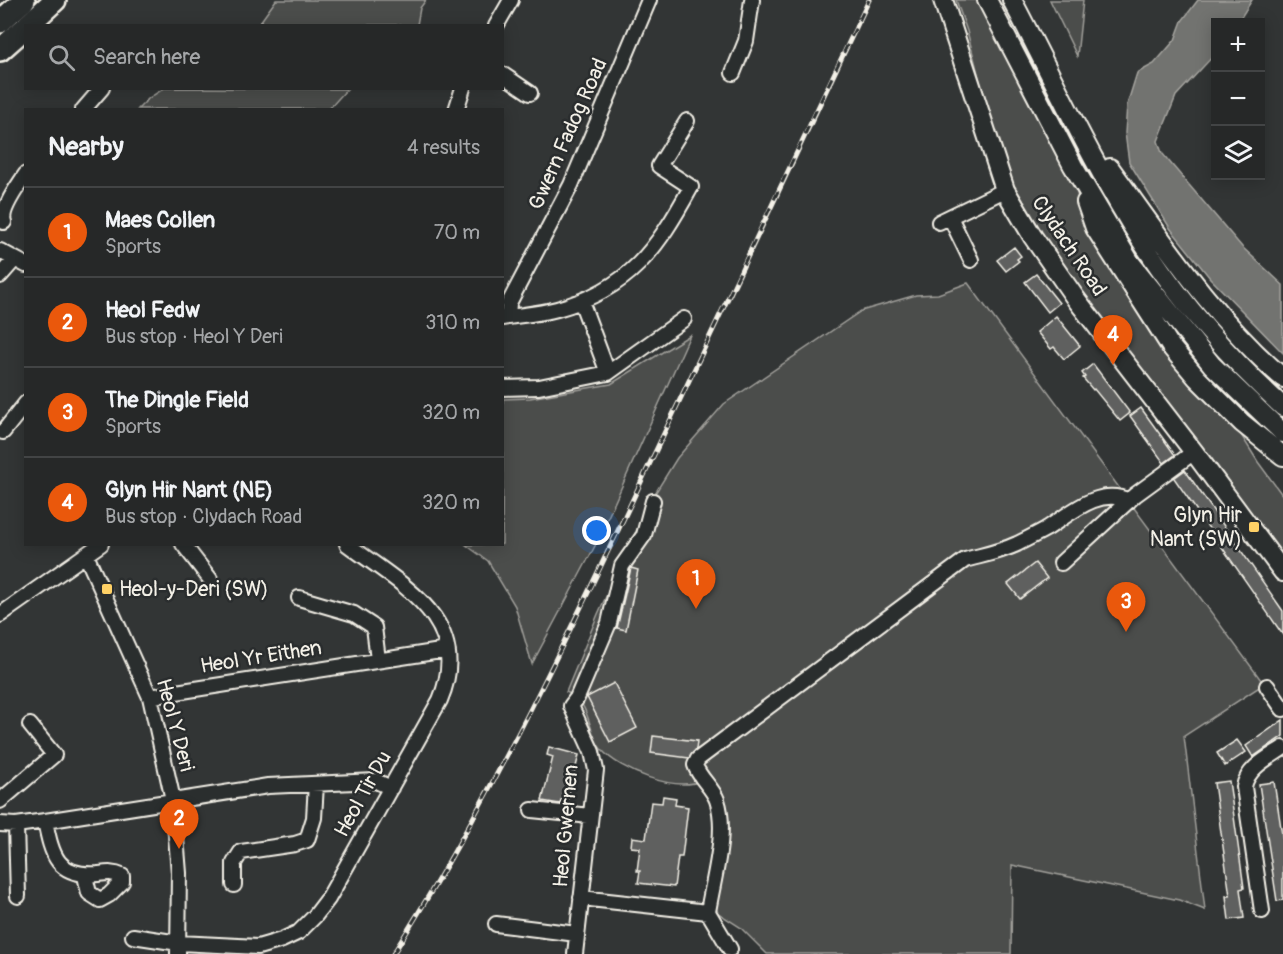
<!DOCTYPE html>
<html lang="en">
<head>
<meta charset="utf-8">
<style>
	body { margin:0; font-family:Pangolin,sans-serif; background:#323434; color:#f1f3f6 }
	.controls { position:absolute; right:18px; top:18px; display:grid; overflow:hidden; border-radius:0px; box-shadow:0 3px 15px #0003 }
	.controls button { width:54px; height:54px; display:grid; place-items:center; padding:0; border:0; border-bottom:2px solid #424445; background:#262828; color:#f1f3f6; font:30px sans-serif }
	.you { position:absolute; left:597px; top:531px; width:21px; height:21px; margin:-15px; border:4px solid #fff; border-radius:50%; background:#1a73e8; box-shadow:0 0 0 9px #1a73e833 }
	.badge { display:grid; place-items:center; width:39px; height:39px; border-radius:50%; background:#ea580c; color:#fff; font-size:20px; font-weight:700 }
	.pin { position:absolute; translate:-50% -50px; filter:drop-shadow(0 2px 3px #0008) }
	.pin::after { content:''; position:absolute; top:32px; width:21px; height:18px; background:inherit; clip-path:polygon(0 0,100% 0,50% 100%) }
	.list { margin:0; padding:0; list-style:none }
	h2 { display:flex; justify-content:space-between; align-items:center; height:78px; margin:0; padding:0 24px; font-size:26px }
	h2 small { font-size:20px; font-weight:400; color:#a4a6a8 }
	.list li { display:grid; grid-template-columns:39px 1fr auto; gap:18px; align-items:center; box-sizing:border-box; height:90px; padding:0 24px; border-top:2px solid #424445 }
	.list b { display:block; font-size:22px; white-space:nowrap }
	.list p { margin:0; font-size:20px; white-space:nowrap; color:#a4a6a8 }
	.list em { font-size:20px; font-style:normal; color:#a4a6a8 }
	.icon { flex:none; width:33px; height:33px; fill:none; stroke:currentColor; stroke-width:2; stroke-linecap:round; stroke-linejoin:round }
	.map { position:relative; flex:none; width:1283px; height:954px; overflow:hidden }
	.search { position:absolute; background:#262828; box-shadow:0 3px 15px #0003; left:24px; top:24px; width:480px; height:66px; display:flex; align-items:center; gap:15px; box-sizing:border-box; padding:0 21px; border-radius:0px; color:#a4a6a8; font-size:22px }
	.panel { position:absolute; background:#262828; box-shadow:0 3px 15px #0003; left:24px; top:108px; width:480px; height:438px; border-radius:0px }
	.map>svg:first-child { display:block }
</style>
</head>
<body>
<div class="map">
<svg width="1283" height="954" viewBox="0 0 1283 954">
	<rect width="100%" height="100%" fill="#323535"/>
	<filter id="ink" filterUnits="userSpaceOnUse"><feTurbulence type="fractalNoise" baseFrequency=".0167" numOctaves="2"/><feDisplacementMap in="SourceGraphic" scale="12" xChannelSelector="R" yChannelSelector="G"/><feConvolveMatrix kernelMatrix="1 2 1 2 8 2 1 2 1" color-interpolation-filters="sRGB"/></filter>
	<g filter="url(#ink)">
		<path fill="#4b4d4c" stroke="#a09f9a" stroke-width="1.5" d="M276 0H426L420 8 417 25H258Z
			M956 0H980L1071 175 1084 216 1228 414 1258 462 1283 496V556L1208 454 1122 347 1058 260 1019 199 994 135 967 31Z
			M1050 0H1083L1077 56Z
			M163 89V88L347 89 329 109H138L149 98Z
			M968 283 1264 684 1184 736 1205 910 1179 900 1012 865 1011 954H767L740 927 718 913 710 897 722 828 703 780C676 793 620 771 601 749 587 733 592 701 566 692L598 614 649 503 677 458 724 404 861 311 916 295 938 294Z
			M690 335 595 546 532 664 515 606 488 561 466 545 502 544 503 399 530 398 611 384Z"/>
		<path fill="#727370" stroke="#a6a5a0" stroke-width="1.5" d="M1198 0H1252L1238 22H1216L1215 54 1176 96 1158 141 1162 153 1172 165 1242 247 1283 285V353L1210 278 1170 228 1129 162 1125 133 1127 105 1137 73 1154 64 1175 40 1182 21Z"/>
		<path fill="#5f605f" stroke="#f4f1e8" stroke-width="1.5" d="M1014 247 1021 256 1017 259 1019 261 1006 271 997 260Z
			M1036 274 1059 303 1048 312 1025 282Z
			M1056 316 1080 346 1064 359 1054 347 1051 349 1037 332Z
			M1093 364 1130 413 1120 421 1094 389 1093 390 1083 378 1085 377 1082 373Z
			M1141 408 1175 455 1164 463 1130 416Z
			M1185 470 1283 611V635L1174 478Z
			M1035 563 1047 578 1020 599 1008 584Z
			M631 568 638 570 626 630 617 628Z
			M614 683 637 728 610 742 587 697Z
			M1283 720V736L1253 757 1246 746Z
			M653 736 697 741 696 749 689 758 651 753Z
			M1237 740 1246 752 1225 766 1217 753Z
			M549 747 579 755 567 802 561 800 560 804 542 801 553 757 547 755Z
			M1229 781 1244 888 1240 889 1244 918 1229 920 1226 896H1230L1214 783Z
			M1274 782 1283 841V900L1277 901 1259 784Z
			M663 796 676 798 675 805 688 807 682 857H678L674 887 638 883 640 871H637L640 848 631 847 632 837 646 839 651 802 662 803Z"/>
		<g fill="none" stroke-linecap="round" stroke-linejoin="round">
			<g stroke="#f4f1e8" stroke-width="18">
				<path id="minor" d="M496 26 511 0
					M733 73 746 41 752 0
					M502 74 530 93
					M83 110 102 88
					M456 110 463 88
					M950 217 971 260
					M4 222C0 211 19 184 26 174
					M939 222 1005 190
					M0 251 26 265
					M0 276 15 259
					M581 301 608 373
					M508 317 509 303 571 185 649 0
					M502 318C520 315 539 314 557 309 630 289 657 249 691 187L659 166 687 121
					M502 388 539 387 608 373 684 319
					M3 432 26 403
					M183 544 210 579
					M86 555 150 697 173 800 179 873 178 954
					M1061 563 1135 495 1194 452
					M299 598 354 614 374 627 378 660
					M0 615 101 544
					M1267 686 1283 709
					M150 697 176 692 447 650
					M0 801 54 755 30 725
					M532 810 590 816
					M45 821C52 856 57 877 98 874 107 873 114 872 122 876V882L109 895 100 900 89 893 85 876
					M0 824 16 825 45 821 268 786 376 781 391 788
					M16 825 18 896
					M234 885V863L241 852 295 844 307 840 314 818 316 784
					M581 898 708 912C713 879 728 832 717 800 712 787 699 778 695 765L698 759 965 560C983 555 1000 552 1017 544 1027 539 1037 534 1046 529 1070 514 1099 486 1129 501
					M1262 911 1244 787C1247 768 1268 758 1283 748
					M708 912 730 949
					M496 924 577 934
					M133 936 179 943 258 947 282 940 299 932 315 916 328 899 440 700C474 620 400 584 347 544
					M575 954 596 770 592 752 571 706 577 698 609 623 622 566 644 535 653 501"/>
			</g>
			<g stroke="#f4f1e8" stroke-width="22">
				<path id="major" d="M943 0 1005 190 1033 237 1076 299 1194 452 1283 572
					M987 0 1073 166 1130 262 1212 365 1283 433
					M1012 0C1055 82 1094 167 1144 245 1183 305 1230 359 1283 407
					M1110 168C1163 241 1214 319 1283 378
					M1086 202 1095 228 1171 347 1197 378 1242 423 1283 456"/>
			</g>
			<g stroke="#f4f1e8" stroke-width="26">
				<path id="highway" d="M0 22 24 0
					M27 26 55 0
					M0 50 26 27"/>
			</g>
			<use href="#minor" stroke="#2a2d2e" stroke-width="14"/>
			<use href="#major" stroke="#2a2d2e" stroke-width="18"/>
			<use href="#highway" stroke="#2a2d2e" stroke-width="21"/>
			<g stroke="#f4f1e8" stroke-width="5">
				<path id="rail" d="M393 954C485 809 559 654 633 499 712 333 789 166 869 0"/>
			</g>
			<use href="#rail" stroke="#2a2d2e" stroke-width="3" stroke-dasharray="9" stroke-linecap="butt"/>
		</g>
	</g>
	<g fill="#ffd166" stroke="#2a2d2e" stroke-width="2">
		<rect x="1248" y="521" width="12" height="12" rx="3"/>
		<rect x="101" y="583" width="12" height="12" rx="3"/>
	</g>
	<g text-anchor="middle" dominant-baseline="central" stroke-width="5" stroke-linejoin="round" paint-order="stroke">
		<g font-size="21" fill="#f4f1e8" stroke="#2a2d2e">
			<text transform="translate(568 134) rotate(-66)">Gwern Fadog Road</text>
			<text transform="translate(1069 246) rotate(56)">Clydach Road</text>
			<text transform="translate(261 657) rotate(-9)">Heol Yr Eithen</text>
			<text transform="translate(175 725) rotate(75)">Heol Y Deri</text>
			<text transform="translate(363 794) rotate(-61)">Heol Tir Du</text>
			<text transform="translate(566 826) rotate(-85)">Heol Gwernen</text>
		</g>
		<g font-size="21" fill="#f4f1e8" stroke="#2a2d2e" text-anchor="end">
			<text x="1242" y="515">Glyn Hir<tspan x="1242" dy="24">Nant (SW)</tspan></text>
			<text x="119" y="589" text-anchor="start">Heol-y-Deri (SW)</text>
		</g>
	</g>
</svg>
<div class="controls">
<button>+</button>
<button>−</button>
<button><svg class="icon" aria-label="layers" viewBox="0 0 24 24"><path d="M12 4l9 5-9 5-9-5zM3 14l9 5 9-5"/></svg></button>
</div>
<div class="you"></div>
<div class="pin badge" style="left:696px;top:609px">1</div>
<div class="pin badge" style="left:179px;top:849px">2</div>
<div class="pin badge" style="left:1126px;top:632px">3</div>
<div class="pin badge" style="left:1113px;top:365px">4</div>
<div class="search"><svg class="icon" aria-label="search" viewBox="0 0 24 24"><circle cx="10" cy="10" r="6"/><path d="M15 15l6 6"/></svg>Search here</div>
<section class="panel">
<h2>Nearby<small>4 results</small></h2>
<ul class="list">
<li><span class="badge">1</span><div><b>Maes Collen</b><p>Sports</p></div><em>70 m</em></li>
<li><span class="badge">2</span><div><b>Heol Fedw</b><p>Bus stop · Heol Y Deri</p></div><em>310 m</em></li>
<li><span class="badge">3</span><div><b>The Dingle Field</b><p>Sports</p></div><em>320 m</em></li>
<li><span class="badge">4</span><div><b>Glyn Hir Nant (NE)</b><p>Bus stop · Clydach Road</p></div><em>320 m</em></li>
</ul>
</section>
</div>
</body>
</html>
